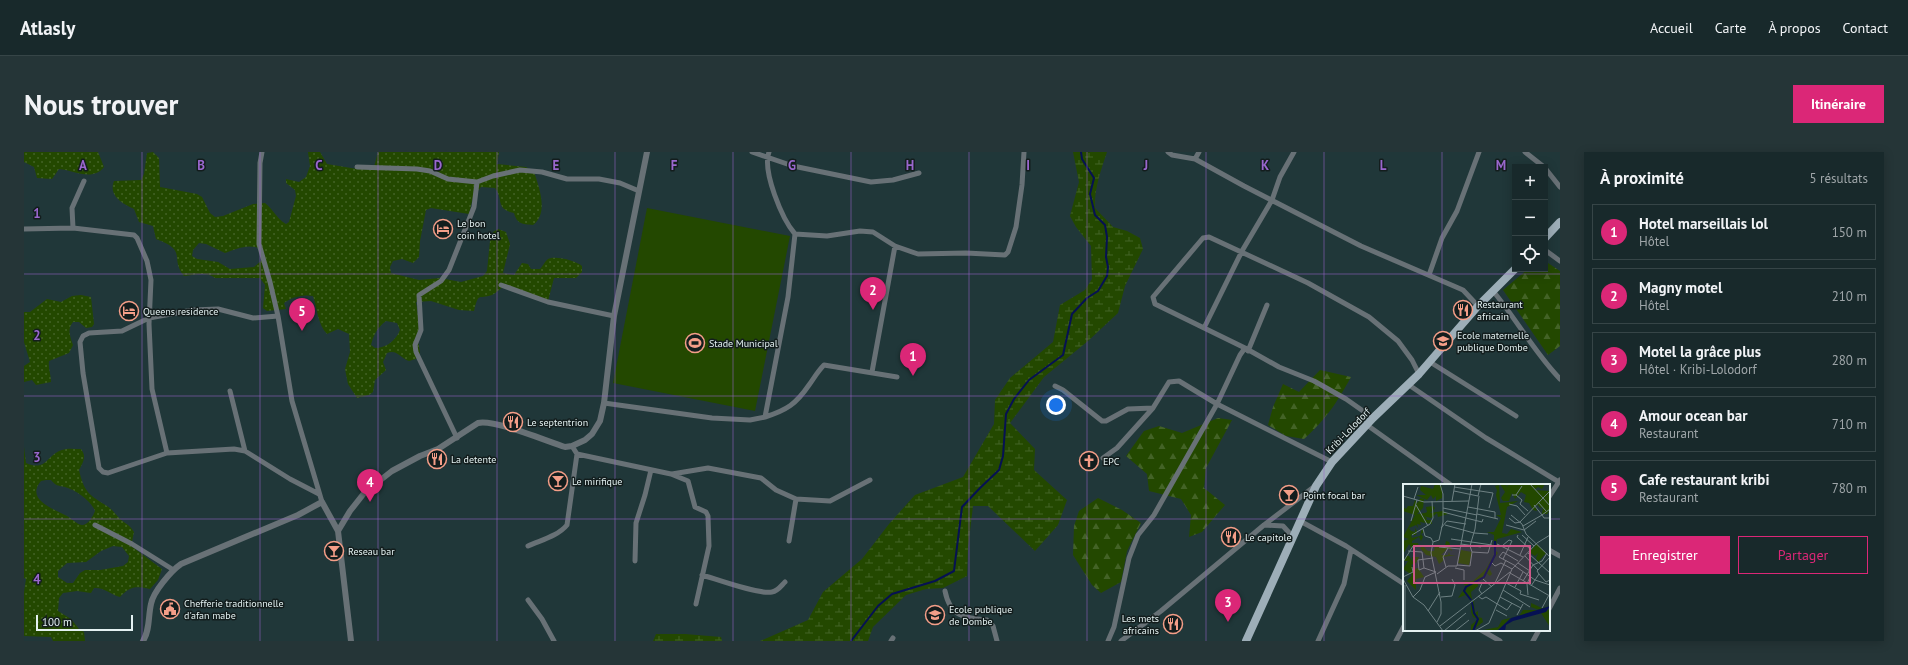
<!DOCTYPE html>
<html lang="fr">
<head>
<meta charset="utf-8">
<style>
	body { margin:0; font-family:"PT Sans",sans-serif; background:#253537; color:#f1f3f6 }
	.controls { position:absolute; right:12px; top:12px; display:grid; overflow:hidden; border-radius:0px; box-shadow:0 2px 10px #0003 }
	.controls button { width:36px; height:36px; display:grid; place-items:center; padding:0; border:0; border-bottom:1px solid #364547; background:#18292b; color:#f1f3f6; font:20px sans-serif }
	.scale { position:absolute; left:12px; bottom:10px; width:97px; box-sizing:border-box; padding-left:4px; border:2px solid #e3f1f1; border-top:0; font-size:11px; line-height:14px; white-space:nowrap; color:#e3f1f1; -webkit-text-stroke:3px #131d1d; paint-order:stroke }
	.you { position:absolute; left:1032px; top:253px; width:14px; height:14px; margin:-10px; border:3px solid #fff; border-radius:50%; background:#1a73e8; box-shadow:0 0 0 6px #1a73e833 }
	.badge { display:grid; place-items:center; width:26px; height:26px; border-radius:50%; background:#db2777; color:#fff; font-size:13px; font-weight:700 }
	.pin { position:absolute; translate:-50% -33px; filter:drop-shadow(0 1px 2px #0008) }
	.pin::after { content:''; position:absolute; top:21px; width:14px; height:12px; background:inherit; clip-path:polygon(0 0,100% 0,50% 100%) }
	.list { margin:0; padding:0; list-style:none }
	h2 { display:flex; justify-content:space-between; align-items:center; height:52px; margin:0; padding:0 16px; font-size:17px }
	h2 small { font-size:13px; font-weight:400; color:#9fa6a9 }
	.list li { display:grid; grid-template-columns:26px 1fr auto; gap:12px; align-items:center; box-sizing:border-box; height:56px; margin:0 8px 8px; padding:0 8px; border:1px solid #364547; border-radius:0px }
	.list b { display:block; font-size:15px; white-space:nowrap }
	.list p { margin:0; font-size:13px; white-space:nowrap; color:#9fa6a9 }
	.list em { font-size:13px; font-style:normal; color:#9fa6a9 }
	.actions { display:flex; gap:8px; padding:12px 16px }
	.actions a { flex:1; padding:9px 0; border:1px solid #db2777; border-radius:0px; text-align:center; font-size:14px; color:#db2777 }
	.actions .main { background:#db2777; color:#fff }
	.icon { flex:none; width:22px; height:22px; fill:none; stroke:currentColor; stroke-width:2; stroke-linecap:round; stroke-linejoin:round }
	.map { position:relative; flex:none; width:1536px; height:489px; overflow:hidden; border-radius:0px }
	header { display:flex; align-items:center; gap:24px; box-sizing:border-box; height:56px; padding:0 20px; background:#18292b; border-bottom:1px solid #364547 }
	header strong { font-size:19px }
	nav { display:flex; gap:22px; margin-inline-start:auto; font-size:14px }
	.intro { display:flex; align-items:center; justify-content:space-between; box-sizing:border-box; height:96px; padding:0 24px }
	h1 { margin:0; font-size:28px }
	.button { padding:10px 18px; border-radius:0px; background:#db2777; color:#fff; font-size:14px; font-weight:700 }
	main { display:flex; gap:24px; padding:0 24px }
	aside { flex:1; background:#18292b; border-radius:0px; box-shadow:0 2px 10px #0003 }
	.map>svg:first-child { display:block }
</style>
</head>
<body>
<header>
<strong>Atlasly</strong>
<nav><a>Accueil</a><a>Carte</a><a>À propos</a><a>Contact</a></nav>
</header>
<div class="intro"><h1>Nous trouver</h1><a class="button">Itinéraire</a></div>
<main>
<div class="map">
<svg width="1536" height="489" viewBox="0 0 1536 489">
	<defs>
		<pattern id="grass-dots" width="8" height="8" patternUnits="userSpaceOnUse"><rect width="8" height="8" fill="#234800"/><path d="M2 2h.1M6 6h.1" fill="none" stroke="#436326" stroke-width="1.8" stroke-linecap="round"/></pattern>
		<pattern id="forest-firs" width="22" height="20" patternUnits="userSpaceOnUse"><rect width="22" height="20" fill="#234800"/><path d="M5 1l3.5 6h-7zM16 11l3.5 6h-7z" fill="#436326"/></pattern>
		<pattern id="wetland-marsh" width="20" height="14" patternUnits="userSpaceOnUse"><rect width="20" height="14" fill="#234800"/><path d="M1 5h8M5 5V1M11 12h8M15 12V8" fill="none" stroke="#436326"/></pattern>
	</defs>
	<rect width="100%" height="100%" fill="#203739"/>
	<path fill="url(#grass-dots)" fill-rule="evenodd" d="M0 0H74L80 15C69 30 49 18 35 17L28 27 13 26 10 15 0 10Z
		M129 0 135 6 136 35 173 42 178 45 186 61 191 65 199 64 229 52 241 51C250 58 252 66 262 72L265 70 272 44 271 38 262 31V27L275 30 282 25 286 14 284 0H296L303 12 333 17 350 15 354 0H475L473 12 502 15 510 20C515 35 525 61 509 73 498 72 493 72 490 61 471 57 480 48 471 36L457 35 449 45 445 62 407 56 402 58 396 89 395 105 389 111 378 107 369 109 366 115 367 121 395 128 416 126 437 130 459 124 463 119 466 89 469 80 474 77 482 80 486 92 479 121 490 123 498 111 504 112 507 117H516C519 114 521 109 524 107 531 103 553 109 558 114V120L552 126H530L524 149 479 135C476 137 472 141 468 143 454 148 455 139 450 159L435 158 407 149 392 150 396 178 394 189 396 200 395 206 385 209C376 206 373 197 363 201L359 210 362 218 351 228 349 240 345 243 333 246 324 232 321 217 326 200 325 182 314 177 303 182C294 173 293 156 289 144 280 142 267 145 260 151L262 157 243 159 239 156 241 133 236 126H191C182 119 171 123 160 124 145 106 165 99 132 87L129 74 115 70 110 57C99 52 84 44 90 29L117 28 120 22 123 1ZM175 91 182 92 201 101C212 97 225 91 236 97L237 109 230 115 206 117 194 110 173 107 168 104 169 98ZM362 169 373 171 376 178C372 188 363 196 351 196L347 193C350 182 353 176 362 169Z
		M57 143 67 145 70 172 68 175 62 176 55 170H49C43 177 46 185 49 193L45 201 25 209C24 217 27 222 27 230L12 233 8 228 0 230V214L6 210 0 190V160H6L23 147 37 150 48 144Z
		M0 295 2 311C23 320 22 303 38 298 43 296 51 297 57 297 63 305 59 310 55 318 60 340 65 343 83 354 88 357 92 363 96 367 102 372 106 373 110 380L107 394 138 417 134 428 126 437C112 434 106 434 96 445 86 442 80 435 70 436L67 441 53 439 39 441 35 446 34 459 47 467 55 477 60 480 61 489H29L27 485 0 484V440L2 427 0 426ZM22 328H27C34 336 35 333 44 336 53 339 68 350 71 359 69 364 65 372 59 373 55 374 47 366 43 364 30 357 1 348 17 329ZM89 394 98 395 105 404 104 410 99 414 76 418H61L56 421 49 431H43L34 425V419L43 411 62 410 77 399Z"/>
	<path fill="url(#forest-firs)" d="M1521 109 1536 119V194L1524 203 1479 138 1504 117H1521Z
		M1296 218 1327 225C1312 252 1303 266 1280 287L1262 284 1244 273 1249 255 1259 232 1275 240Z
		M1194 266 1208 268 1182 316 1180 336 1201 353 1178 380 1165 385 1167 363 1157 347 1125 339 1123 322 1102 304 1120 279 1135 274 1158 281Z
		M1074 346 1098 358 1117 371 1103 399 1097 430 1077 441 1068 433 1049 403 1050 374 1055 359Z"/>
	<path fill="url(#wetland-marsh)" d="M1049 0H1083C1077 18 1070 37 1071 56L1089 75 1103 79 1116 86 1119 97 1101 134 1094 161 1064 189 1020 225 986 271 1011 297 1010 318 1043 348 1034 373 1011 399 964 354H949L944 396 943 424 919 436 902 437 882 443 849 475 844 489H736L784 468 799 440 838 407 865 372 891 343 939 325 970 272 971 248 986 226 1029 190 1036 153 1061 138 1068 127 1067 94 1052 75 1046 64 1055 30Z
		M632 482H661L697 485 698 489H629Z"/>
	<path fill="#234800" d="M623 56 766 84 731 259 589 231Z"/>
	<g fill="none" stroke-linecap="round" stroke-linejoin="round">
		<path stroke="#061153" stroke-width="2" d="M827 489 854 454 868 442 911 429 930 419 938 355 956 336 975 318 979 304 982 262 990 247 1005 228 1039 203 1048 162 1063 146 1074 139 1083 124 1084 115 1082 105 1083 85 1081 73 1071 63 1066 42 1070 26 1058 7 1057 0"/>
		<path stroke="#687176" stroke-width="5" d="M238 0 236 11 235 92 246 130 254 164 268 249 298 350
			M728 0 769 14 847 30 869 28 895 21
			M1144 0 1148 3 1171 7 1220 34 1337 94 1439 138 1454 154
			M1501 0 1520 15
			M1171 7 1175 0
			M333 15 393 17 406 19 424 27 453 30 469 24 496 18 518 20 543 27H575L596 31 615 39
			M1521 16 1536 35
			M49 76 48 56 60 29
			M0 77 49 76 110 83 113 86 123 109 127 128 125 172 128 237 143 301 210 297 221 299 266 327 295 342
			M771 82 803 84 836 79 849 80 871 94 894 102 942 101 981 103 984 100 992 75 998 33 1000 0
			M1521 98 1536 109
			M1405 123 1418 86 1433 59 1455 0
			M477 133 524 150 590 164
			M1469 139C1493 168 1510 200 1536 227
			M1180 176 1218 99 1248 48 1256 25 1270 0
			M1224 199 1243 153
			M1406 210 1492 264
			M848 220 871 94
			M1385 233 1462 286 1535 330
			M1031 234 1039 238 1078 269H1082L1104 257 1129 256 1145 230 1155 229 1193 252 1308 310
			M206 239 221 299
			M580 251 688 266 726 268 741 265 764 145 771 82C758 67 738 19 745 0
			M741 265C763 258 772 252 785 233 790 226 794 219 800 213L873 225
			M1349 266 1322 247 1290 229 1255 215 1221 196 1131 152 1129 145 1179 86 1185 85 1284 131 1345 165 1374 189 1388 208 1395 222
			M1343 273 1427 333
			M433 286 392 200 391 193 397 178 395 143 417 129 425 118 450 55 453 30
			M548 294 553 302 647 322 664 329 671 355 682 360 684 364 685 394 672 452
			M143 301 84 321 79 320 75 316 59 221 56 190 59 184 65 181 98 179 125 166 169 158 194 157 229 166 254 164
			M1079 306 1093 296 1129 256
			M648 322 684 316 737 326 752 338 772 347 765 389
			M1525 345 1536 328
			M772 347 806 349 846 328
			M1276 369 1322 394 1380 432
			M71 373 108 392 148 417
			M1240 373 1259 374 1269 385
			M504 394C517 388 534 384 543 373L553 302
			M1525 398 1536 404
			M611 409 612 371 621 343 627 318
			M678 423C692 427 735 443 748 440 754 439 757 434 761 430
			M921 439C926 465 941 466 963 468L969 474 973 489
			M504 448 518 467 530 489
			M1525 457 1536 436
			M1457 478 1476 489
			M867 489 869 486
			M1084 489 1090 475 1105 406 1114 383 1130 363 1193 252 1216 203 1221 196
			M1097 489 1137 459 1240 373 1291 334
			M1294 489 1320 432 1327 398
			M1372 489 1380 474
			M1509 489 1515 478"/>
		<path stroke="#687176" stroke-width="6" d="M314 379 326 359 341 340 368 319 396 304 414 297 454 271C470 267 522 289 541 295L548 294 561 288 568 282 576 269 580 251 590 164 623 0
			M119 489C126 478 124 465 127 452 129 440 147 419 157 412L274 363 298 350 314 379 327 489"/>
		<path stroke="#9daeb8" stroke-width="8" d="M1521 86 1536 70
			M1222 489 1292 334 1308 310 1349 266 1395 222 1454 154 1491 117"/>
	</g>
	<path fill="none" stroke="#9a67ce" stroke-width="1" stroke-opacity="0.55" d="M118 0V489M236 0V489M354 0V489M473 0V489M591 0V489M709 0V489M827 0V489M945 0V489M1063 0V489M1182 0V489M1300 0V489M1418 0V333M0 122H1536M0 244H1536M0 367H1380M1525 367H1536M1418 478V489"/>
	<defs>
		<g id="hotel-ring" transform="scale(1)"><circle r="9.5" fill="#131d1d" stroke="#f49e88" stroke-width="1.5"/><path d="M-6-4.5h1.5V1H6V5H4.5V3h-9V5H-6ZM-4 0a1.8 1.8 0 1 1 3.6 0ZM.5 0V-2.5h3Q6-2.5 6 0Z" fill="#f49e88"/></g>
		<g id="restaurant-ring" transform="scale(1)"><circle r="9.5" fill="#131d1d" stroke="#f49e88" stroke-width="1.5"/><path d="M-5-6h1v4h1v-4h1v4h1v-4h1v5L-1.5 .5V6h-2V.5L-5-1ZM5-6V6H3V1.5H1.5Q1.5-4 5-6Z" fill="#f49e88"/></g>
		<g id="school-ring" transform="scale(1)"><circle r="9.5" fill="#131d1d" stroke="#f49e88" stroke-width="1.5"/><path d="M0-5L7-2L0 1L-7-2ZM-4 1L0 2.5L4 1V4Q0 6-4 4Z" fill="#f49e88"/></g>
		<g id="stadium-ring" transform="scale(1)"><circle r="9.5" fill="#131d1d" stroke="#f49e88" stroke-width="1.5"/><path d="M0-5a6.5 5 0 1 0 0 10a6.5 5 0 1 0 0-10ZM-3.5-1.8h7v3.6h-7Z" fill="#f49e88"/></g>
		<g id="church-ring" transform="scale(1)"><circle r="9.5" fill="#131d1d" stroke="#f49e88" stroke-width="1.5"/><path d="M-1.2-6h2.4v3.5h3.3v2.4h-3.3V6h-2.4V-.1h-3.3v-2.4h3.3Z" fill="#f49e88"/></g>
		<g id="bar-ring" transform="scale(1)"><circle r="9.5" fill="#131d1d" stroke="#f49e88" stroke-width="1.5"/><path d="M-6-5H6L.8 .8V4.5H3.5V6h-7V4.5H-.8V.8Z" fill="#f49e88"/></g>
		<g id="civic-ring" transform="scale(1)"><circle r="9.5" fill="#131d1d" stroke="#f49e88" stroke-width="1.5"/><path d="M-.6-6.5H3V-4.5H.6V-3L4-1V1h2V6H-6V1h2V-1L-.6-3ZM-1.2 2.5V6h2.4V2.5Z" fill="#f49e88"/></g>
	</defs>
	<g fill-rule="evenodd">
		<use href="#hotel-ring" x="419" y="77"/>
		<use href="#restaurant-ring" x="1439" y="158"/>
		<use href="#hotel-ring" x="105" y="159"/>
		<use href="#school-ring" x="1419" y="189"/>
		<use href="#stadium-ring" x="671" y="191"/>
		<use href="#restaurant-ring" x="489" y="270"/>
		<use href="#restaurant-ring" x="413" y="307"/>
		<use href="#church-ring" x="1065" y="309"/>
		<use href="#bar-ring" x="534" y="329"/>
		<use href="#bar-ring" x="1265" y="343"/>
		<use href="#restaurant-ring" x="1207" y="385"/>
		<use href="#bar-ring" x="310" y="399"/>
		<use href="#civic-ring" x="146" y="457"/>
		<use href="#school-ring" x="911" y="463"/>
		<use href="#restaurant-ring" x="1149" y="472"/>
	</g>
	<g text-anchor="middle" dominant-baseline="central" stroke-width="3" stroke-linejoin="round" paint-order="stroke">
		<g font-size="10" fill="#e3f1f1" stroke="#131d1d" text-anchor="start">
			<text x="433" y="71">Le bon<tspan x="433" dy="12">coin hotel</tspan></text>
			<text x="1453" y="152">Restaurant<tspan x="1453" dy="12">africain</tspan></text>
			<text x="119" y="159">Queens residence</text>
			<text x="1433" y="183">Ecole maternelle<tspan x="1433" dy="12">publique Dombe</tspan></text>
			<text x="685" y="191">Stade Municipal</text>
			<text x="503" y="270">Le septentrion</text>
			<text x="427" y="307">La detente</text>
			<text x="1079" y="309">EPC</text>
			<text x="548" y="329">Le mirifique</text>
			<text x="1279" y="343">Point focal bar</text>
			<text x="1221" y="385">Le capitole</text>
			<text x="324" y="399">Reseau bar</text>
			<text x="160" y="451">Chefferie traditionnelle<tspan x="160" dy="12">d'afan mabe</tspan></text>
			<text x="925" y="457">Ecole publique<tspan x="925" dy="12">de Dombe</tspan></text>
			<text x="1135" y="466" text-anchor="end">Les mets<tspan x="1135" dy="12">africains</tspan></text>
		</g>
		<g font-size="10" fill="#e3f1f1" stroke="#131d1d">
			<text transform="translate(1324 279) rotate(-46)">Kribi-Lolodorf</text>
		</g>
	</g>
	<g transform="translate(1379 332)">
		<rect width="147" height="147" fill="#203739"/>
		<path d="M32 0 39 2V14L33 17V12L30 15 28 11 24 16 13 11H23L17 6 18 2 30 5ZM97 0H103L104 3 105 0H142L139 5 135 3 131 6 147 7V26L144 30H139L140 23 137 24 135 21 132 22 134 27 130 26 126 19 121 18 123 11 118 8 112 15 109 9 106 17H100L98 14 102 8ZM17 14 21 15 20 24 14 30 22 29 24 28 23 23 30 22 32 24 27 29 40 27 45 30 35 33 34 29 28 34 20 32 24 34 23 36H29V40L17 38 18 41 14 40 15 44 13 41 6 44 8 47 12 48V44L14 47 13 51H8L9 54 17 52 19 45 21 48 18 50 20 53 18 57 16 53 9 57V59H15L16 63 9 62V65L6 60 0 70V57L6 55 0 53 12 31 0 27V23L3 25 5 22H10L12 16 15 19ZM43 57 46 58 49 67 45 64 38 71H45L46 68 47 71H53L40 73V77L36 80 33 73 23 71 17 64 20 62 25 67H31L32 62H42ZM3 72H6L10 78 9 73H16L13 79 8 81 11 85 15 84 21 93 13 95V106L4 97 9 91 0 85 5 77H1ZM128 119 139 124 147 122 118 133 108 134 94 147H76L95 143 99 136 116 132 120 126H136L128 123Z" fill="#234800"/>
		<path d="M134 60 143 69 135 78 133 74 135 69 132 72 126 68ZM147 125V143L138 129Z" fill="#234800"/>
		<path d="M96 1 97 19 115 17 104 23 99 49 104 50 108 45 119 48 94 55 92 66 95 69 85 82 89 90 87 92 82 88V94L75 97V102L68 108 69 116 62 111 55 114 63 102 58 98 70 97 82 86 91 71V51L84 48H91L98 34 93 31H98L93 11 94 6 92 2ZM71 117 72 129 75 127V133L79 134 80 138 68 147V141L75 135 70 133 68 128V119Z" fill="#234800"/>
		<path d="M58 66 69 68 66 81 55 79Z" fill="#234800"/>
		<path d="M147 122 143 128 110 137 103 141 102 147H94L108 134Z" fill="#061153"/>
		<path fill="none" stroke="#061153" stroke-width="2" d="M68 116 61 107 63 103 81 93 92 71V57M69 118 71 129 75 135 70 147"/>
		<path fill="none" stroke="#6e8183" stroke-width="1" d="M127 0 140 14 147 7M51 3 90 9 86 24M51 7 75 12 78 0M109 11H113L119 2M113 11 119 16 117 20 125 27M0 12 21 18 66 17M11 15 15 3M49 17 52 0M135 18 143 27M106 20 114 22 122 31M13 21 25 42M131 21 139 31 147 25M65 23 92 28V34M40 24 74 31M40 28 63 34M74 30 95 35M108 31 119 40 123 50 147 73M63 34 79 38 80 35M106 34 112 39 118 38M8 37 14 16M117 38 140 14 147 22M42 41 71 49M103 41 121 46 133 37M120 42 139 31 141 34H147M38 44 44 37 63 40M20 45 22 52 28 54 30 58M71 49 85 50M9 51 27 40 30 34 29 17M115 51 114 53 128 66M119 51 131 62M48 55 89 61M30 58 28 69 38 118V130L34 138M30 58 36 56 40 38V10L37 0M58 60 78 63M94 60 120 73M99 62 106 56 109 57 100 75M36 63 57 65M5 67 19 68 21 84 33 88M69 68 85 69 89 56M125 69 147 89M117 71 125 53M122 72 135 86M147 73 134 87 136 90 132 96 147 101M0 78 10 62M89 79 92 82 98 79 109 85M115 79 127 87M54 81 67 82 69 68 67 62 72 45 76 12M112 82 132 96 128 102M113 82 96 73 100 68 115 77M43 83 40 73 45 64M21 84 16 86 15 76 30 74M52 84 61 86V96M107 89 145 111M34 90 45 82H54L69 0M136 90 143 98 147 96M0 93 10 88 9 83M0 95 10 113 21 121 40 147M80 95 89 103M120 97 130 81 139 77 144 69M92 99 103 76M103 99 118 107 117 110 136 116M112 103 120 88M100 106 127 123M79 110 76 106 79 99M125 111 124 100 127 93M75 112 79 115 83 113 104 126 109 119M10 113 17 106 22 93 33 88M38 113 49 112 52 101 49 95M97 113 118 124M139 124 147 109M93 126 104 132M25 127 37 108M114 131 120 120M37 142 107 88M2 147V101M41 147 63 129M52 147 66 136M72 147 86 139 109 85 134 59 147 51"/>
		<path fill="#cc5988" fill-opacity="0.15" stroke="#cc5988" stroke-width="2" d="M11 62H127V99H11Z"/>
		<rect width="147" height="147" fill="none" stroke="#e3f1f1" stroke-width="2"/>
	</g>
	<g font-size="13" text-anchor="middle" font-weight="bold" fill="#9a67ce" stroke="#131d1d" stroke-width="3" stroke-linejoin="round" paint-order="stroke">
		<text x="59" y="18">A</text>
		<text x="177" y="18">B</text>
		<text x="295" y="18">C</text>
		<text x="414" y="18">D</text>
		<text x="532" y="18">E</text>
		<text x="650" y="18">F</text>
		<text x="768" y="18">G</text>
		<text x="886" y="18">H</text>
		<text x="1004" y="18">I</text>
		<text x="1122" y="18">J</text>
		<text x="1241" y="18">K</text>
		<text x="1359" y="18">L</text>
		<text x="1477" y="18">M</text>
		<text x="13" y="66">1</text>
		<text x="13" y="188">2</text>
		<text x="13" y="310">3</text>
		<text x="13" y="432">4</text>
	</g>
</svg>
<div class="controls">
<button>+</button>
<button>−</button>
<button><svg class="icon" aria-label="locate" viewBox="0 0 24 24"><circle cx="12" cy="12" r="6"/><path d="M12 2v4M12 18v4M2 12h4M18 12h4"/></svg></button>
</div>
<div class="scale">100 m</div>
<div class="you"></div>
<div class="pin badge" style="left:889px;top:224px">1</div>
<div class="pin badge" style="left:849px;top:158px">2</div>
<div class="pin badge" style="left:1204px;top:470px">3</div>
<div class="pin badge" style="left:346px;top:350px">4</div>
<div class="pin badge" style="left:278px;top:179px">5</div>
</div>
<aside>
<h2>À proximité<small>5 résultats</small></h2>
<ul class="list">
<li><span class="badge">1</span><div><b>Hotel marseillais lol</b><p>Hôtel</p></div><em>150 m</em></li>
<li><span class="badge">2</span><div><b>Magny motel</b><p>Hôtel</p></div><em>210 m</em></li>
<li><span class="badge">3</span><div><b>Motel la grâce plus</b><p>Hôtel · Kribi-Lolodorf</p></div><em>280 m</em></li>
<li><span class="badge">4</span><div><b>Amour ocean bar</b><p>Restaurant</p></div><em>710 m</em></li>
<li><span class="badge">5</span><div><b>Cafe restaurant kribi</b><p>Restaurant</p></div><em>780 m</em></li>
</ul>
<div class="actions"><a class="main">Enregistrer</a><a>Partager</a></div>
</aside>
</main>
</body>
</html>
